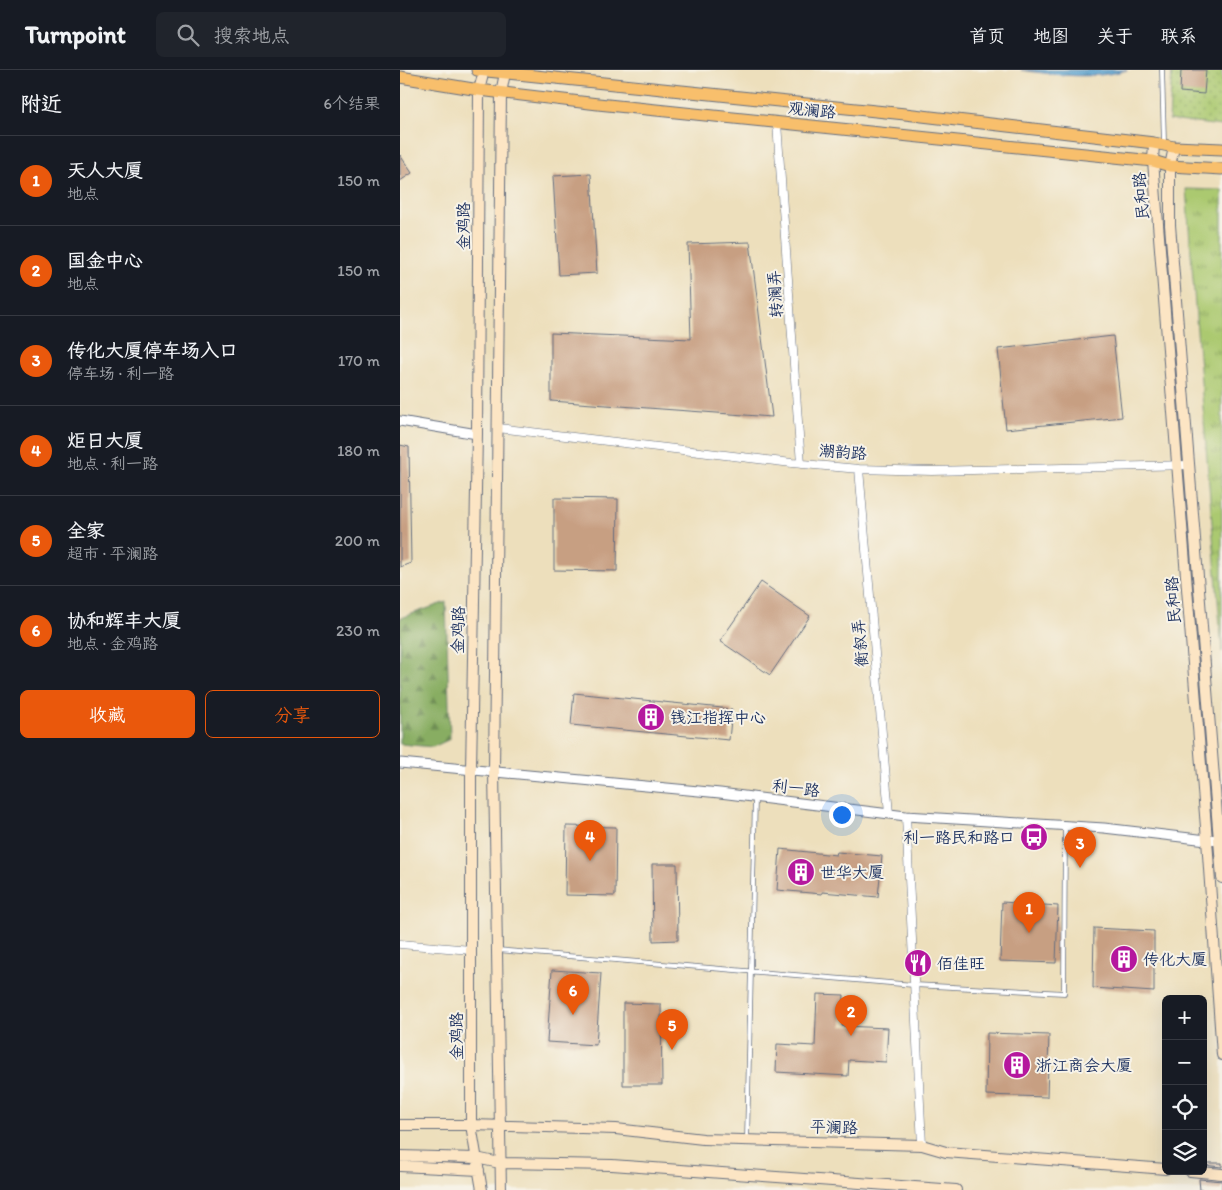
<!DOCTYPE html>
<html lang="zh">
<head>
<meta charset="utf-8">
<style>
	body { margin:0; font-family:Itim,"LXGW WenKai TC",sans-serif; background:#20242c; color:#f1f3f6 }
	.controls { position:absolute; right:15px; bottom:15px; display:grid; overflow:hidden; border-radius:8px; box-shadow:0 5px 20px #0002 }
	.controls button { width:45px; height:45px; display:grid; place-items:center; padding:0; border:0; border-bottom:1px solid #363941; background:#171b24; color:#f1f3f6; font:25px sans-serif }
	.you { position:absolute; left:441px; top:744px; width:18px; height:18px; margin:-12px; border:4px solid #fff; border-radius:50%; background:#1a73e8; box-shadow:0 0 0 8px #1a73e833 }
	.badge { display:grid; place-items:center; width:32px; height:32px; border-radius:50%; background:#ea580c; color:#fff; font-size:16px; font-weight:700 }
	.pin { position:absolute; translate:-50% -41px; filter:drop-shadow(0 1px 2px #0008) }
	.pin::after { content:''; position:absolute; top:26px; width:18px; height:15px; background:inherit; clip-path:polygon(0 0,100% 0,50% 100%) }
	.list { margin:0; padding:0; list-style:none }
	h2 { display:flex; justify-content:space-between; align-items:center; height:65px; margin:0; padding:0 20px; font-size:21px }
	h2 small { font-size:16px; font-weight:400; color:#9ea1a6 }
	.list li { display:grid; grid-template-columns:32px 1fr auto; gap:15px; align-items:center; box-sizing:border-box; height:90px; padding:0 20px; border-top:1px solid #363941 }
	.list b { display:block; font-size:19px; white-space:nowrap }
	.list p { margin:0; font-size:16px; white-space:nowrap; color:#9ea1a6 }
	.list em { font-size:16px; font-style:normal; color:#9ea1a6 }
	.actions { display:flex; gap:10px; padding:15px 20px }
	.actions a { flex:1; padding:11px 0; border:1px solid #ea580c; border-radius:8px; text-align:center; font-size:18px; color:#ea580c }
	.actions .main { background:#ea580c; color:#fff }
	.icon { flex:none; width:28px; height:28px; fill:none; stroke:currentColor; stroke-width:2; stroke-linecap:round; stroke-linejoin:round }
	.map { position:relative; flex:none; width:822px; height:1120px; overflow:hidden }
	header { display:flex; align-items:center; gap:30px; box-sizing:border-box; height:70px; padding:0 25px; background:#171b24; border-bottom:1px solid #363941 }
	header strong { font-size:24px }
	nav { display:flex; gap:28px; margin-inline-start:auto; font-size:18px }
	.search { width:350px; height:45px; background:#20242c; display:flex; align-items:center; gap:12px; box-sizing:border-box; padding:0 18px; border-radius:8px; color:#9ea1a6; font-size:19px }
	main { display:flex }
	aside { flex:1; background:#171b24 }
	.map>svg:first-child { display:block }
</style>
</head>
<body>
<header>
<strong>Turnpoint</strong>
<div class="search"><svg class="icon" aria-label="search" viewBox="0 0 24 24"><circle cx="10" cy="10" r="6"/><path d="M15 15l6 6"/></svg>搜索地点</div>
<nav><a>首页</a><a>地图</a><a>关于</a><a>联系</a></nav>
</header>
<main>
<aside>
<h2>附近<small>6个结果</small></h2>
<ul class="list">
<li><span class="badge">1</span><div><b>天人大厦</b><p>地点</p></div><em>150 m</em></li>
<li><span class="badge">2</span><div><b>国金中心</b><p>地点</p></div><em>150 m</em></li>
<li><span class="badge">3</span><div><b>传化大厦停车场入口</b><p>停车场 · 利一路</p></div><em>170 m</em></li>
<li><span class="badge">4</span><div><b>炬日大厦</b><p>地点 · 利一路</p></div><em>180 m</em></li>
<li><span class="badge">5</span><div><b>全家</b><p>超市 · 平澜路</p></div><em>200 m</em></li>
<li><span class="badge">6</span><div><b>协和辉丰大厦</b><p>地点 · 金鸡路</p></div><em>230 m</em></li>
</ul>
<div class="actions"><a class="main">收藏</a><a>分享</a></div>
</aside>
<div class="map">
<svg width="822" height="1120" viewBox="0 0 822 1120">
	<defs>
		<pattern id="grass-tufts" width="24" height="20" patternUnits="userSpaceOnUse" patternTransform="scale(1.25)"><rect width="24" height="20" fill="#abc970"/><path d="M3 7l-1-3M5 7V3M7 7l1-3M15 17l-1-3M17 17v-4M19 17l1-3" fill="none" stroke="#8aa45f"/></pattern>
		<pattern id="forest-firs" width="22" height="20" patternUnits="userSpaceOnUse" patternTransform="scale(1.25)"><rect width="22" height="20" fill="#88ad62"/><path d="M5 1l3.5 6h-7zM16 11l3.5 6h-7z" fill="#6e8d54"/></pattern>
		<pattern id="park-dots" width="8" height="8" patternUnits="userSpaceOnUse" patternTransform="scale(1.25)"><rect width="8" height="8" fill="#abc970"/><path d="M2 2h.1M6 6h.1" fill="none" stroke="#8aa45f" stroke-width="1.8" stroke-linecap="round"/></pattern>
		<pattern id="water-waves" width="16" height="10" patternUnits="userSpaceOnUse" patternTransform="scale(1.25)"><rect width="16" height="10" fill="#58a2cf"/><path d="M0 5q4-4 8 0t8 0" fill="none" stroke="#4884ab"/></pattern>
	</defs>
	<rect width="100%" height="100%" fill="#f7f3e8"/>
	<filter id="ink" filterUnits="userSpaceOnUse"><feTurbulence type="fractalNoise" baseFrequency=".02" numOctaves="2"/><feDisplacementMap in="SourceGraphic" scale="10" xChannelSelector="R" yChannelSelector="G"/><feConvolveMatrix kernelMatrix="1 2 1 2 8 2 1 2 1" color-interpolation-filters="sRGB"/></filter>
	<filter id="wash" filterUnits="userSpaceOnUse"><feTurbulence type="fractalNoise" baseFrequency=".0096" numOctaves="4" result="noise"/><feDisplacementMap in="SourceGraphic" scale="20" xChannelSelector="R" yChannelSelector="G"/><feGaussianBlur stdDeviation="1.12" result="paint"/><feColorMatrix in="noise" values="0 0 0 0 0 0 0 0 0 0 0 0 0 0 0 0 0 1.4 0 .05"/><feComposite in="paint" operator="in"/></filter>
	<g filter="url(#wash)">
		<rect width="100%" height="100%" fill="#eddfbc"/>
		<path fill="url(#grass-tufts)" stroke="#637c67" d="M786 119 822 120V582Z"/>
		<path fill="url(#forest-firs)" stroke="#526e60" d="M46 532 50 669 33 677 0 674V548Z"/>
		<path fill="url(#park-dots)" stroke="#637c67" d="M772 0H822V56L769 50Z"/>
		<path fill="url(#water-waves)" stroke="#3a6896" d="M621 0H727C693 10 655 5 621 0Z"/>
		<g id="blocks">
			<path fill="#c79f82" d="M781 0H806L804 24 780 22Z
				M0 85 12 103 0 111Z
				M191 104 197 203 159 205 153 106Z
				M350 172 372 347 151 331V263L291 269 288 174Z
				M713 266 722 347 606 359 598 279Z
				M0 375 9 377 11 493 0 497Z
				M154 428 218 429 217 501 154 500Z
				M361 512 410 546 370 605 320 571Z
				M174 623 332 639 329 670 171 655Z
				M166 756 216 757 215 826 165 825Z
				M380 779 436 785 437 782 482 786 478 827 422 822V824L377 820Z
				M252 794H277L278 870 253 871Z
				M602 832 658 836 656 893 600 891Z
				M694 858 754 861V922L693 918Z
				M152 900 201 903 196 975 147 972Z
				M417 924 444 925 442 956 488 958 486 992 449 990 448 1006 376 1002 377 974 415 976Z
				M223 933 261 934 262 1015H223Z
				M587 963 649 965 647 1027 586 1025Z
				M803 1093H822V1097L803 1095Z
				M799 1109 822 1111V1120H800Z"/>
		</g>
	</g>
	<g filter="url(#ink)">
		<use href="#blocks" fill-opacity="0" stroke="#646d7f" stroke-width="1"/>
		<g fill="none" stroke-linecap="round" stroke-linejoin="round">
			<g stroke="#646d7f" stroke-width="5.5">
				<path id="service" d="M762 0 764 73
					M97 880 514 915 664 923 665 757
					M347 1070 355 728"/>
			</g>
			<g stroke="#646d7f" stroke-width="9">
				<path id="minor" d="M377 53 401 394
					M98 358 392 393 459 399 532 401 789 395
					M459 399 489 744
					M506 746 522 1075
					M0 874 71 880"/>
			</g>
			<g stroke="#646d7f" stroke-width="11">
				<path id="tertiary" d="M0 351 77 364
					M0 693 320 723 506 746 704 758 807 770 819 769"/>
			</g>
			<g stroke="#646d7f" stroke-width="12">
				<path id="secondary" d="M754 73 753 91 807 770 822 985
					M774 77 770 96V155L822 808
					M0 1055H71L216 1059 303 1069 522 1075 546 1082 766 1099
					M0 1086 76 1088 100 1093 212 1095 556 1120
					M0 1096 79 1100
					M790 1101 822 1104
					M82 1120 71 1055V700L77 364 79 20 84 1
					M101 1120 94 702 101 23 105 3"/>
			</g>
			<g stroke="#646d7f" stroke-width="13">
				<path id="primary" d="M77 0 505 44 754 73 774 77 822 79
					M0 7 79 20 198 34 753 91 770 96 822 99"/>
			</g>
			<use href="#service" stroke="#fff" stroke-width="4"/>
			<use href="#minor" stroke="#fff" stroke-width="8"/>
			<use href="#tertiary" stroke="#fff" stroke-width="9"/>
			<use href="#secondary" stroke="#fce5c4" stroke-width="10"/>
			<use href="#primary" stroke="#f8bf6c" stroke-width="11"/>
		</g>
	</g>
	<defs>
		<g id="building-disc" transform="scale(1.4375)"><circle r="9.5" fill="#b5179e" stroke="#f7f3e8"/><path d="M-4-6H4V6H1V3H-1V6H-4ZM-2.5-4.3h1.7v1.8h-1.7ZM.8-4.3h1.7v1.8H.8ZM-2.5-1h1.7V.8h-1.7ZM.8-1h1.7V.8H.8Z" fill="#fff"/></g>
		<g id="bus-disc" transform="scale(1.4375)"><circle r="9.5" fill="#b5179e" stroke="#f7f3e8"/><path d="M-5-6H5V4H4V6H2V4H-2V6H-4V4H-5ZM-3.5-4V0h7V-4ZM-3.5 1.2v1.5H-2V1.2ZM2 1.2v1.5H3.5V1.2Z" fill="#fff"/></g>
		<g id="restaurant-disc" transform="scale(1.4375)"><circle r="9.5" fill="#b5179e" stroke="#f7f3e8"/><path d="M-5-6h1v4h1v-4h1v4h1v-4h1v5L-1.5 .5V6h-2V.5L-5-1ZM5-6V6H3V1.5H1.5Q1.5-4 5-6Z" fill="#fff"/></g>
	</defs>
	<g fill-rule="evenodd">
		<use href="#building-disc" x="251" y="647"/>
		<use href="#bus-disc" x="634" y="767"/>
		<use href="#building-disc" x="401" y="802"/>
		<use href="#building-disc" x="724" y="889"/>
		<use href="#restaurant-disc" x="518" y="893"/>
		<use href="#building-disc" x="617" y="995"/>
	</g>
	<g text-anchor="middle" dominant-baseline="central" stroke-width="4" stroke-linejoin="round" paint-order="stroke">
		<g font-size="16" fill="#1b2f5e" stroke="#f7f3e8">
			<text transform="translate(412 40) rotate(6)">观澜路</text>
			<text transform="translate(741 126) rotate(-95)">民和路</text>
			<text transform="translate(63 156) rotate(-90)">金鸡路</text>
			<text transform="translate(375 224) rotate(-94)">转澜弄</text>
			<text transform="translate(443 382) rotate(4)">潮韵路</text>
			<text transform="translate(773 530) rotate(-94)">民和路</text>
			<text transform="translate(58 560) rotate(-89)">金鸡路</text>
			<text transform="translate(460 573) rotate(-95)">衡叙弄</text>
			<text transform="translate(396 718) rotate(7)">利一路</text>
			<text transform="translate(56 966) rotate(-90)">金鸡路</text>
			<text transform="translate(434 1057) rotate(2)">平澜路</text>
		</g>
		<g font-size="16" fill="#1b2f5e" stroke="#f7f3e8" text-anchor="start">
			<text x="270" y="647">钱江指挥中心</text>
			<text x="615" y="767" text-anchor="end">利一路民和路口</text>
			<text x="420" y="802">世华大厦</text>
			<text x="743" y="889">传化大厦</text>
			<text x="537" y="893">佰佳旺</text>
			<text x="636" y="995">浙江商会大厦</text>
		</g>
	</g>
</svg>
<div class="controls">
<button>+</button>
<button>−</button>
<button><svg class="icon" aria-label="locate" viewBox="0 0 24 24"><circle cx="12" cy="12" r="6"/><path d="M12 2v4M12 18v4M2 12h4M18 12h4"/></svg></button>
<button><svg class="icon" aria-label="layers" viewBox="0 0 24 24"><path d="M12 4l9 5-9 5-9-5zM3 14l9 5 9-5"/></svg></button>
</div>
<div class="you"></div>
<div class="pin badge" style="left:629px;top:863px">1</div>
<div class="pin badge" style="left:451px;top:966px">2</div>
<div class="pin badge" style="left:680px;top:798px">3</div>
<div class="pin badge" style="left:190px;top:791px">4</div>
<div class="pin badge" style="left:272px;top:980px">5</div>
<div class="pin badge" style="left:173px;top:945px">6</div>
</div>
</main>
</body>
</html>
